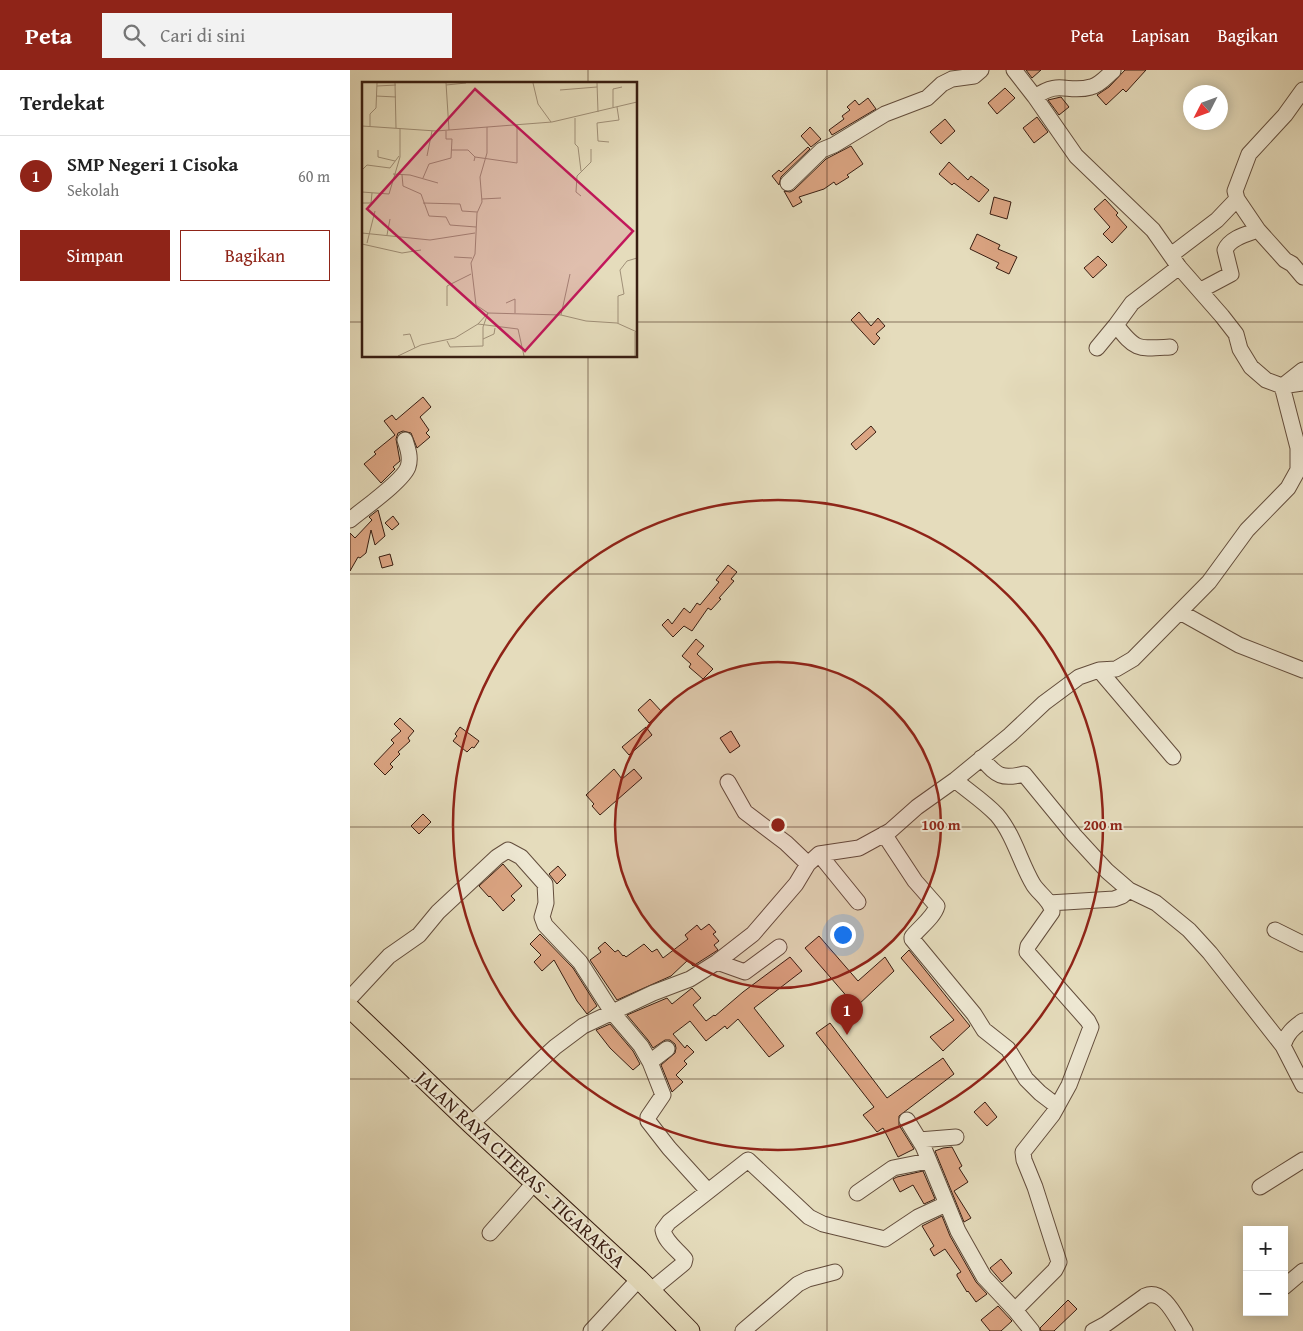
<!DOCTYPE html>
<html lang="id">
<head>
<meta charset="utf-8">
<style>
	body { margin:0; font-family:"Gentium Book Plus",serif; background:#f2f2f2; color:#222 }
	.controls { position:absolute; right:15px; bottom:15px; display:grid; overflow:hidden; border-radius:0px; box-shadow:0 2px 12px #0003 }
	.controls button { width:45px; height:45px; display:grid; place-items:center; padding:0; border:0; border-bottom:1px solid #e0e0e0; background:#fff; color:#222; font:25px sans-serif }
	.compass { position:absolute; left:833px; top:15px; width:45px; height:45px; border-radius:50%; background:#fff; box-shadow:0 2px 12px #0003; rotate:228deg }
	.you { position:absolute; left:492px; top:864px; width:18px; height:18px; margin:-12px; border:4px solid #fff; border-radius:50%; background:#1a73e8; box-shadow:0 0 0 8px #1a73e833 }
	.badge { display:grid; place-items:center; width:32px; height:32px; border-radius:50%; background:#8f2418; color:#fff; font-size:16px; font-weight:700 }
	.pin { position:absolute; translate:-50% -41px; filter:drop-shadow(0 1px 2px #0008) }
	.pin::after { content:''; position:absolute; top:26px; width:18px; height:15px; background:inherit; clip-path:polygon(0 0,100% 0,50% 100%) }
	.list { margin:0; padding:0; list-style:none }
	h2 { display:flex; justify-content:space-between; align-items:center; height:65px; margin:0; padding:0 20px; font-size:21px }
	h2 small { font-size:16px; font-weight:400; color:#767676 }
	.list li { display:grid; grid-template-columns:32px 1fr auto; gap:15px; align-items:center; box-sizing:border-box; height:80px; padding:0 20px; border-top:1px solid #e0e0e0 }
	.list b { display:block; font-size:19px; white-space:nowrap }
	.list p { margin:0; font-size:16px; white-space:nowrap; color:#767676 }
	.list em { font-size:16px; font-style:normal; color:#767676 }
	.actions { display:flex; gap:10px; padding:15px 20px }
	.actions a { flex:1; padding:11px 0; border:1px solid #8f2418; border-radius:0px; text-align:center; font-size:18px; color:#8f2418 }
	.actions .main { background:#8f2418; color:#fff }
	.icon { flex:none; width:28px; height:28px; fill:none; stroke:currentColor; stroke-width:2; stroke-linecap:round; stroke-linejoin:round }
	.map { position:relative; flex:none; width:953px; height:1261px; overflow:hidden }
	header { display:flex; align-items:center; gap:30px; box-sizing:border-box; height:70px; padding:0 25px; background:#8f2418; color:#fff }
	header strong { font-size:24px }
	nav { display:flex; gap:28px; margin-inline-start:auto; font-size:18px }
	.search { width:350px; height:45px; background:#f2f2f2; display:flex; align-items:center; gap:12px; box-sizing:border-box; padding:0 18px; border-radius:0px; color:#767676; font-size:19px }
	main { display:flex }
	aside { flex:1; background:#fff }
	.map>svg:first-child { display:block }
</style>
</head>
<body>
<header>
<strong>Peta</strong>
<div class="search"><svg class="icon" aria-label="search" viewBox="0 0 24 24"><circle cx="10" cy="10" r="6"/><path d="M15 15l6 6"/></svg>Cari di sini</div>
<nav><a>Peta</a><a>Lapisan</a><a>Bagikan</a></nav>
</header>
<main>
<aside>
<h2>Terdekat<small></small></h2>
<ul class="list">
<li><span class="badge">1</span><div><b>SMP Negeri 1 Cisoka</b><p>Sekolah</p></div><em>60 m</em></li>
</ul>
<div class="actions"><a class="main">Simpan</a><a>Bagikan</a></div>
</aside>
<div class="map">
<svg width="953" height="1261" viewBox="0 0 953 1261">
	<rect width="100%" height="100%" fill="#e5dcbc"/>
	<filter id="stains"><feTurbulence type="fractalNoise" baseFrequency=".004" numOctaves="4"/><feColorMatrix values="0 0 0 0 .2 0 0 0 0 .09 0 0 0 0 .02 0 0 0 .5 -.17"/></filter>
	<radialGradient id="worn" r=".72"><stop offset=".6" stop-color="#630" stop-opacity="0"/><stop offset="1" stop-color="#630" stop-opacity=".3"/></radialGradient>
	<path fill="#dca583" stroke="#381d11" d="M676 0H691L682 8Z
		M775 0H796L776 22 773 19 756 35 747 25 759 17Z
		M655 18 665 28 647 44 638 33Z
		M711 27 719 37 709 45 698 30Z
		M518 28 526 39 482 65 479 60 494 49 492 46 500 40 497 37 505 30 509 35Z
		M687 47 698 62 684 73 673 58Z
		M595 49 605 61 591 74 580 62Z
		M460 57 471 69 461 77 451 66Z
		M501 76 513 94 497 105 499 107 486 115 484 112 474 119 449 127 452 132 443 137 434 121 440 122 444 120 476 89Z
		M458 77 460 79 431 107 429 115 422 106 429 100 431 102Z
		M599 92 618 110 621 106 639 120 629 132 604 113 602 115 589 104Z
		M644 127 661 132 657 149 640 144Z
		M755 129 768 143 766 145 777 157 762 173 753 164 760 157 744 139Z
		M627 164 650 175 648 179 667 187 659 204 646 198 649 193 620 179Z
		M748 186 757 195 743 208 734 198Z
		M509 242 521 256 528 248 535 256 526 264 530 268 524 275 501 250Z
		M73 327 81 337 70 347 79 360 76 363 80 367 67 378 61 363 53 361 48 363 46 369 50 391 43 397 45 399 31 413 14 394 26 384 24 382 45 365 34 351 42 345 46 350Z
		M521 356 526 362 506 380 501 374Z
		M28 440 35 466 25 475 21 460 16 483 10 488 8 487 0 501V463L5 468 22 450 19 447Z
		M43 446 49 454 42 460 35 453Z
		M40 484 43 495 32 498 29 487Z
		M378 495 387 502 381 509 384 511 369 528 371 529 361 540 358 538 342 561 334 556 323 567 312 555 318 549 322 554 334 538 340 543 347 533 350 535 369 512 366 510Z
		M346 569 354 576 347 584 363 599 353 609 339 597 341 594 332 586Z
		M300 629 312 642 299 653 288 640Z
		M50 648 64 661 58 668 60 671 48 682 50 684 40 694 43 697 35 705 24 694 44 673 41 670 51 661 44 654Z
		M110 657 129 671 124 678 122 677 117 682 103 671 107 666 105 664Z
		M296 657 302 665 279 685 272 677Z
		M381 661 390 676 380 683 370 668Z
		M264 699 272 709 284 699 292 708 250 745 242 736 244 734 236 725Z
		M73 744 81 752 69 764 61 756Z
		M153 794 172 816 161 826 165 830 153 841 140 826 139 827 129 816Z
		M208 796 216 805 207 814 199 804Z
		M359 854 366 862 363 864 369 871 364 875 368 880 343 896 338 890 321 906 267 930 240 890 251 882 248 878 255 872 265 882 268 880 273 886 274 885 276 887 294 874 302 882 307 879 313 888 338 869 335 865 347 855 351 860Z
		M190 864 223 898 247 936 237 944 227 931 204 890 192 901 184 892 191 885 180 874Z
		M469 866 508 911 535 887 544 901 506 937 455 878Z
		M559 880 620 956 593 981 580 967 604 950 551 888Z
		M440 887 452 901 404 938 434 976 419 987 388 949 377 959 375 956 356 971 340 951 323 964 335 978 337 975 344 982 334 991 337 994 326 1005 333 1012 322 1022 311 995 325 983 326 978 325 974 320 970H315L303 978 298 970 277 945 317 928 322 934 342 918 351 928 343 935 356 951 364 945 365 946 393 922Z
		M480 953 537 1028 593 988 604 1004 549 1046V1055L564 1079 548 1087 533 1058 527 1062 513 1045 524 1037 466 963Z
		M260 954 283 981 290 994 283 1000 260 978 246 960Z
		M635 1032 647 1047 637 1056 624 1042Z
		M602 1077 612 1096 609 1098 618 1112 604 1121 621 1148 614 1152 585 1081 593 1078Z
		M573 1101 585 1129 574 1134 563 1115 550 1122 543 1109 547 1107Z
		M592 1146 600 1166 626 1212 637 1224 626 1232 618 1221 617 1222 607 1206V1204L611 1202 595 1179 584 1186 580 1179 584 1176 572 1156Z
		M651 1189 662 1203 652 1212 640 1198Z
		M718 1230 727 1239 704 1261H691L690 1258Z
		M648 1236 662 1251 651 1261H640L631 1250Z"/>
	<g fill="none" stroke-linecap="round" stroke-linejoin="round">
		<g stroke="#634d3c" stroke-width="17">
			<path id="minor" d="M664 0 685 27 726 86 803 160 829 197 872 246 886 264 890 279 901 297 916 310 932 316 953 313
				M953 20 935 45 899 84 885 121 887 129 908 160 935 190 942 194 953 207
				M685 27C710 9 717 24 741 17 750 15 757 6 763 1
				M438 113 472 80 484 75 535 44 577 28 592 14 602 9 624 6 631 0
				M821 185 867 150 887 129
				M851 220 881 204 875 180C880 168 897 164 908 160
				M820 277C788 279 786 281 766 255L782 233 829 197
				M747 278 766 255
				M934 315 953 300
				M0 450C13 439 53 411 58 397 61 388 58 379 55 370
				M830 542 889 575 953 600
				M749 600 823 687
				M631 688C647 705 650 710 674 704L724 765 757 801 779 820 806 833 839 860 860 883 933 976 953 1015
				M605 710C618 721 635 732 647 745 664 765 670 792 683 814 688 823 702 831 702 842L678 876 677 882 738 951 741 957 719 1015 703 1044 673 1082 674 1090 685 1117 709 1192 705 1200 665 1240
				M378 712 395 742 436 773 458 794
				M534 764 565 811 587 836C584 847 569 858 562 867V869L624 944 634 960 658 979 676 1009 690 1023 707 1036
				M469 784 508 832
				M699 833 764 829 772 826 779 820
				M925 860 953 874
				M367 892 395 902 429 877
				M0 928 39 886 69 865 88 842 147 787 158 780 171 787 195 814 196 833 192 847 195 855 230 892 262 942 291 976 300 992 317 979
				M933 976C937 963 943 958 953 951
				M300 992 313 1025 298 1047V1051L319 1078 358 1121
				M557 1050 573 1076 608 1161 634 1207 665 1240 682 1261
				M121 1054 205 977 233 956 303 923 340 909 367 892 403 864 446 814 458 794 469 784 509 778 540 761 567 737 605 710 660 665 694 633 729 607 749 600 766 599 783 589 859 512 897 460 938 418 948 400V378L932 316
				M569 1070 606 1067
				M910 1117 953 1090
				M507 1123 543 1098 578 1091
				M140 1163 185 1112
				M934 1217 953 1201
				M300 1221 334 1193 335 1189C328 1180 315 1172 313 1160L319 1152 398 1090 459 1147 473 1154 535 1169 568 1147 596 1134
				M241 1261 289 1209
				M393 1261 448 1214 458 1209 485 1202
				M743 1261 756 1254 795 1226C814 1218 826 1248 835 1261"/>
		</g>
		<g stroke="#381d11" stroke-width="21">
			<path id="major" d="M0 938 121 1054 289 1209 340 1261"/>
		</g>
		<use href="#minor" stroke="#eee8d3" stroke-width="15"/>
		<use href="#major" stroke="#e5dcbc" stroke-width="19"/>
	</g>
	<path fill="none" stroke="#381d11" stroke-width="1" stroke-opacity="0.55" d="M238 0V14M477 0V1261M715 0V1261M0 252H14M286 252H953M238 286V1261M0 504H953M0 757H953M0 1009H953"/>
	<circle cx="428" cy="755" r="163" fill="#8f2418" fill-opacity=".12"/>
	<g fill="none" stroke="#8f2418" stroke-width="2.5">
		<circle cx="428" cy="755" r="163"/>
		<circle cx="428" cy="755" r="325"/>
	</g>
	<g text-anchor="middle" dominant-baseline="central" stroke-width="4" stroke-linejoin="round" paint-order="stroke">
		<g font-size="19" fill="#381d11" stroke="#eee8d3">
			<text transform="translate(171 1099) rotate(43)">JALAN RAYA CITERAS - TIGARAKSA</text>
		</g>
	</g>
	<g transform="translate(12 12)">
		<rect width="275" height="275" fill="#e5dcbc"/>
		<path fill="none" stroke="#a09078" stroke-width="1" d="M33 1 34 46M84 1 87 48M171 1 176 22 189 40M235 1 236 30M84 3 104 1M15 4 34 3M198 8 235 5M14 14 34 15M251 25V7L260 5M213 36V62L216 65 219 89M0 44 74 49 190 40 275 20M8 44V32L14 26 15 1M125 45V71L118 95 120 120 115 131 113 172 109 181 114 223 126 231 199 233 224 239 255 241 275 250M247 60 236 59 235 41 257 38 255 25M16 68V75L33 79M90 68H106L113 75M65 74 70 49M112 79 113 75 155 81V43M0 88 5 83 28 86 37 74M31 92 48 93 76 101M40 93 41 104 59 112 67 134 84 135 88 143M61 96 67 82 89 76 90 57H84V49M0 110 27 112 38 75V47M219 114 214 110 215 94 229 80V67M120 117 139 116M0 121H9L10 111M61 121 98 122 100 129 115 130M88 143 114 145M0 151 68 158 113 151M25 153 28 137M5 161 13 129M0 162 40 171 59 168M92 175 110 176M144 221 153 217V231M85 224V204L109 192M199 233 208 192M256 241V214L262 212 258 188 265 179 275 176M116 242 156 247 162 274M273 250V274M41 253 48 252 53 266M121 257 132 252 133 246M85 259 88 265 121 264V245L126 231M36 274 59 263 93 256 116 242 126 231"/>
		<path fill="#c2185b" fill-opacity="0.15" stroke="#c2185b" stroke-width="2.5" d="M113 7 271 149 163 269 5 127Z"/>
		<rect width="275" height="275" fill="none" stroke="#381d11" stroke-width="2.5"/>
	</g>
	<circle cx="428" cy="755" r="8" fill="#8f2418" stroke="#eee8d3" stroke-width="2.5"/>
	<g font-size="15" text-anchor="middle" font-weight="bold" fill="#8f2418" stroke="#eee8d3" stroke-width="4" stroke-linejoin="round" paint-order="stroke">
		<text x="591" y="760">100 m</text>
		<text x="753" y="760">200 m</text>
	</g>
	<rect width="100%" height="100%" filter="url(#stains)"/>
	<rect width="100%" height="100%" fill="url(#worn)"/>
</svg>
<div class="controls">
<button>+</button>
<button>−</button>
</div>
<svg class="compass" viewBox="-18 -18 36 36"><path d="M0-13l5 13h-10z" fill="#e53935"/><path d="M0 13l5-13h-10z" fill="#767676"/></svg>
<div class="you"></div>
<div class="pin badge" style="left:497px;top:965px">1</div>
</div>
</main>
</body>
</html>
